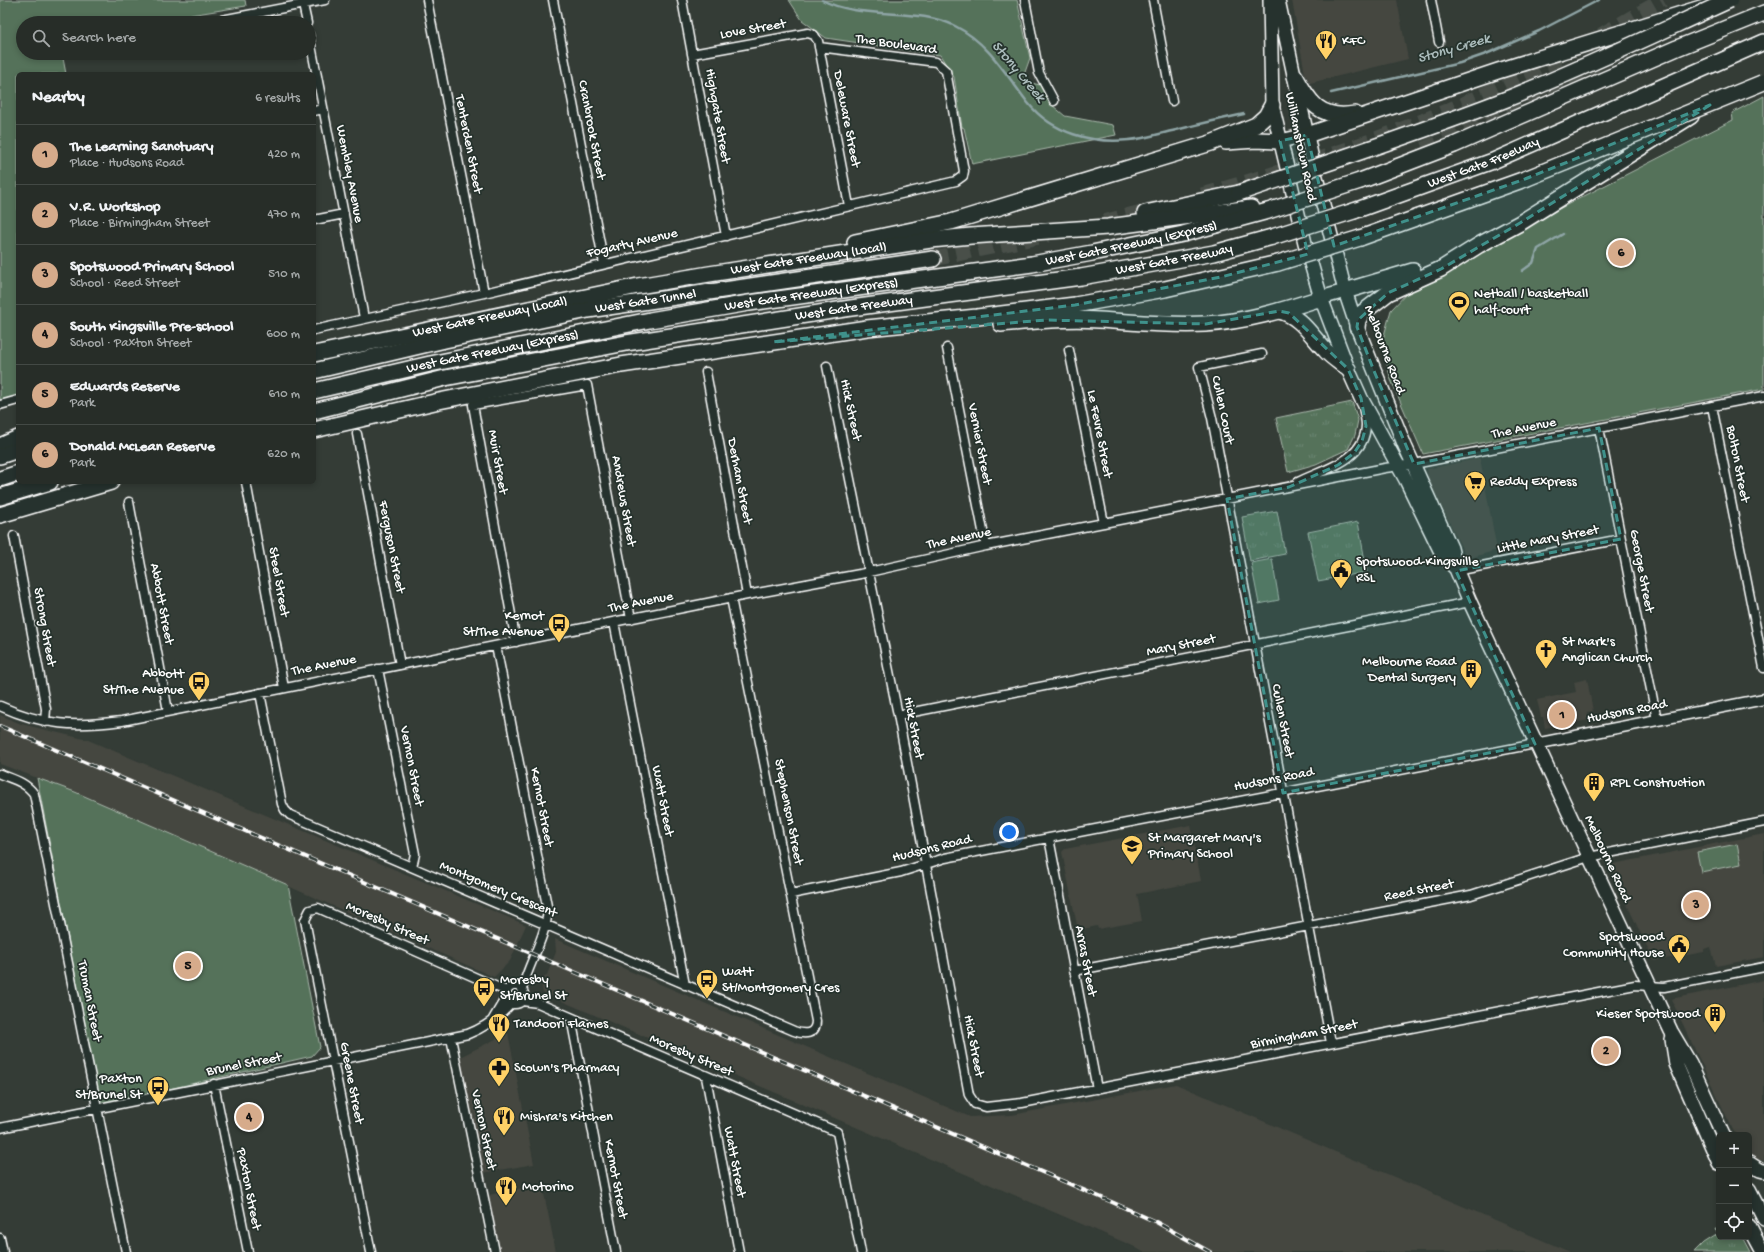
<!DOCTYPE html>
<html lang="en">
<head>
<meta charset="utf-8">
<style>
	body { margin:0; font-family:"Gochi Hand",sans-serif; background:#333934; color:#f1f3f6 }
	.controls { position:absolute; right:12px; bottom:12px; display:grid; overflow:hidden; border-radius:6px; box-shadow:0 2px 6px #0003 }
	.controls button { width:36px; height:36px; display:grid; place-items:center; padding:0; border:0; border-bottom:1px solid #434945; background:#272d28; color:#f1f3f6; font:20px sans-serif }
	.you { position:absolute; left:1009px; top:832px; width:14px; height:14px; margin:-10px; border:3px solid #fff; border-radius:50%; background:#1a73e8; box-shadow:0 0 0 6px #1a73e833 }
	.badge { display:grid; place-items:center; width:26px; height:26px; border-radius:50%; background:#d6ab8b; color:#111; font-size:13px; font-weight:700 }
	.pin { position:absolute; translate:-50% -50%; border:2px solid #fff; box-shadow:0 1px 4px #0006 }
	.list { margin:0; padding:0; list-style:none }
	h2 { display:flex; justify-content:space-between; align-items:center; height:52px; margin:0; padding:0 16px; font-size:17px }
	h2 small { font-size:13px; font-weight:400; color:#a4a8a8 }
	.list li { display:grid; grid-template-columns:26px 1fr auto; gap:12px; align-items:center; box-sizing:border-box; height:60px; padding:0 16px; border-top:1px solid #434945 }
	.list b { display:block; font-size:15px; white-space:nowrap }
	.list p { margin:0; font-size:13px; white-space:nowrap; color:#a4a8a8 }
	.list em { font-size:13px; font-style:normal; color:#a4a8a8 }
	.icon { flex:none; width:22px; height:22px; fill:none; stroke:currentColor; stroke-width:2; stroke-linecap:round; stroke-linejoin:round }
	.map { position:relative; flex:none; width:1764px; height:1252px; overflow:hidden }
	.search { position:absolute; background:#272d28; box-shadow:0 2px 6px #0003; left:16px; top:16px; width:300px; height:44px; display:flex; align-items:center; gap:10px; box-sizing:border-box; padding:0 14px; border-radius:22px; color:#a4a8a8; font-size:15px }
	.panel { position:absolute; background:#272d28; box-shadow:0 2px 6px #0003; left:16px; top:72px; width:300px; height:412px; border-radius:6px }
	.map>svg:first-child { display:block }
</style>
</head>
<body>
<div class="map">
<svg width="1764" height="1252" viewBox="0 0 1764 1252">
	<defs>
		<pattern id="grass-tufts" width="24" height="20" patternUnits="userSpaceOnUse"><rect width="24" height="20" fill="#54725a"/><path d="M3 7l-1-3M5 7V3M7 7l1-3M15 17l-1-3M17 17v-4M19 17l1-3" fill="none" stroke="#6e8773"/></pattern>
	</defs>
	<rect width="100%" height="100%" fill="#343c36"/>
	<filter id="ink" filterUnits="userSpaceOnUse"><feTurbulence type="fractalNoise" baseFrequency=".025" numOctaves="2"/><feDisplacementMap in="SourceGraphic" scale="8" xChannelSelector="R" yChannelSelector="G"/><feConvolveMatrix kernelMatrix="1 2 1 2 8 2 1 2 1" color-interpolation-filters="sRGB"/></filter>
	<g filter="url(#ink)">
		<path fill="#454740" d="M1292 0H1397L1408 59 1310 83 1305 74Z
			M1480 458 1497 550 1467 559 1428 478 1427 469Z
			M1587 679 1593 711 1587 712 1589 720 1545 728 1543 717H1541L1537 700 1576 692 1574 682Z
			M0 715 21 724 88 740 526 925 510 961 494 977 75 792 0 764Z
			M1191 825 1201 881 1137 894 1142 921 1098 929 1097 926 1078 930 1062 852 1065 849Z
			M1764 834V957L1716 966 1711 947 1704 949V952L1654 961 1608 865Z
			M555 939 970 1117 1012 1115 1176 1084 1570 1252H1143L1133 1246 543 993 540 978 547 975 556 952Z
			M1764 980V1161L1754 1158 1749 1154V1135H1736L1734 1132 1671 999Z
			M508 1033 534 1164 483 1173 458 1058Z
			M542 1184 556 1252H500L489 1195Z"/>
		<path fill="url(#grass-tufts)" stroke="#aab8ac" d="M1352 402 1358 420 1355 435 1348 449 1316 464 1288 472 1276 418Z
			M1277 511 1285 554 1250 561 1242 517Z
			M1358 522 1367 572 1318 581 1308 532Z
			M1715 1229H1719V1237H1743L1751 1252H1694L1703 1243 1717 1234Z"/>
		<path fill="#54725a" stroke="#aab8ac" d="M0 0H245L246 6 141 23H23V53H62L66 74H18V400L0 405Z
			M789 0H1017L1030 58 1024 75 1027 82 1040 85 1052 105 1065 116 1113 125 1116 135 972 164 964 128 962 127 954 77 940 55 826 38 802 20Z
			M1764 96V389L1423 454 1391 380 1382 343 1391 310 1408 292 1547 215 1733 120 1732 113Z
			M1272 559 1279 600 1259 604 1251 563Z
			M37 778 75 792 288 885 320 1047 312 1056 100 1105Z
			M1737 844 1741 864 1701 872 1697 852Z"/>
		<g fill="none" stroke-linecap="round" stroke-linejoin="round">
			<path stroke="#8fa5a6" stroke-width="2.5" d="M822 0C859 20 918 7 955 26 989 43 1006 75 1028 103 1052 133 1092 144 1129 140 1144 139 1161 133 1176 130 1199 124 1221 119 1244 114
				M1331 93 1460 63 1486 54 1539 31 1599 0
				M1522 271 1533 263 1538 249 1563 234"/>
			<path stroke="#48504a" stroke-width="15" stroke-dasharray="15 8" stroke-linecap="butt" d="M1601 35 1663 0
				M1423 149C1483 125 1541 98 1597 67
				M1202 195C1286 171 1369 144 1449 110 1488 93 1526 74 1564 56
				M1104 222 1156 208
				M933 259 1048 235
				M896 294 932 289 1000 274
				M314 419 368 405
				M0 506 74 482"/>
			<g stroke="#fff" stroke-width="11">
				<path id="minor" d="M302 0 307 23
					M427 0 484 293
					M553 0 604 264
					M682 0 726 236
					M1025 0 1039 73 1054 101
					M1153 0 1172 101
					M1431 0 1439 42
					M206 23 325 0
					M309 35 364 318
					M692 54 808 33 814 35 818 41 849 206
					M314 111 323 109
					M314 220 344 214
					M314 330 484 293 956 181 963 176 964 171 946 71 936 62 819 47
					M947 348 986 546
					M1069 350 1104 523
					M1262 354 1199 367 1212 418 1331 1043
					M827 366 898 715 969 1095 975 1104 986 1107 1022 1103 1635 985 1664 987 1764 967
					M706 372 747 595
					M0 405 18 400
					M1712 406 1764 668
					M1599 428 1657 720
					M357 434 400 665
					M246 482 284 688
					M1298 482C1324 469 1365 461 1366 425 1366 420 1364 413 1363 407
					M129 502 168 711
					M14 536 46 709 45 722
					M1456 571 1621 539
					M614 622 685 985
					M516 642 473 405 587 385 631 619
					M496 646 548 911C545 938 529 963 522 989
					M378 669 415 854 412 867
					M260 693 282 804 285 810 290 815 794 1031C804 1035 816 1035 816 1021L731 598
					M0 706C44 726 75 727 122 721L747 595 860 574 986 546 1385 468 1414 464 1764 396
					M898 715 1470 602
					M0 774C12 779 26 782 34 794L126 1252
					M1049 838 1097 1089
					M791 894 901 872 945 858 1535 744
					M1074 971 1471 895 1589 857 1764 822
					M506 995a9 9 0 1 1 18 0a9 9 0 1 1-18 0Z
					M522 1001 538 1003 837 1132 861 1252
					M571 1018 616 1252
					M493 1019 506 997
					M451 1038 495 1252
					M706 1077 739 1252
					M214 1084 248 1252
					M0 1128 468 1034C486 1027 499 1017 511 1004
					M0 1238 3 1252
					M371 1252 305 920 310 910 318 908 506 991"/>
			</g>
			<g stroke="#fff" stroke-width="13">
				<path id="tertiary" d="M1535 744 1764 699"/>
			</g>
			<g stroke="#fff" stroke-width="16">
				<path id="primary" d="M1270 0 1272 105 1305 243 1321 298 1348 369 1361 398 1406 480 1441 552 1454 567
					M1278 0 1315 173 1345 291 1357 327 1405 446 1451 548 1456 569 1470 602 1671 1031 1690 1063 1723 1135
					M1280 141 1307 135
					M1321 298 1345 291
					M1672 1039 1676 1064 1719 1163
					M1749 1163 1760 1170 1764 1171
					M1749 1190 1764 1219
					M1749 1226 1763 1252"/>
			</g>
			<g stroke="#fff" stroke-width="18">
				<g id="motorway">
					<path d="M1295 76C1310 103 1320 120 1355 114"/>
					<path d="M1307 135 1498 71 1704 7"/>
					<path d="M1226 142 1256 140 1280 141"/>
					<path d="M1360 181 1454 145 1677 48 1764 13"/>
					<path id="s1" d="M1354 211 1493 161 1764 42"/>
					<path d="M1145 213 1239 193"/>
					<path d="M1360 238 1525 179"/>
					<path d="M855 242 951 222 1211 143 1256 125 1266 116 1272 105"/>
					<path d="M1345 291 1413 271"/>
					<path d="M1279 311C1301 316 1311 336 1326 351 1332 358 1341 363 1348 369"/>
					<path d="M1001 324C1034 321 1066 318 1099 320 1134 322 1170 326 1205 324 1244 322 1284 310 1321 298"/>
					<path d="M1357 327 1358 320 1362 313 1388 293 1441 269 1479 245 1520 223 1691 116"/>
					<path id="s2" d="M314 354 638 286 709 274 931 240 971 236 1108 227 1251 208"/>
					<path id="s3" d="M314 371 445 340 588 310 933 259"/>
					<path id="s4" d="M314 391 430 364 650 320 749 303 1032 264 1092 253 1183 234 1268 211"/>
					<path id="s5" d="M314 411 445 378 626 343 851 308 1081 277 1214 253 1272 237"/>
					<path d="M314 430 439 401 621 365 867 328 977 317 1075 305 1165 289 1278 263"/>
					<path d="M0 446 18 438"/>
					<path d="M0 456 18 450"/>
					<path d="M0 479 18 473"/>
					<path d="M0 497 50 482"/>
					<path d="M0 515 111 482"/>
				</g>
			</g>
			<use href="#minor" stroke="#26332d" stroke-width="8"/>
			<use href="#tertiary" stroke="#26332d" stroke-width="10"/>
			<use href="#primary" stroke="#26332d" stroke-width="13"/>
			<use href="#motorway" stroke="#26332d" stroke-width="15"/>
			<g stroke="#fff" stroke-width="4">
				<path id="rail" d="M0 726 1114 1203 1156 1222 1210 1252"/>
			</g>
			<use href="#rail" stroke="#26332d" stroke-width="2.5" stroke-dasharray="8" stroke-linecap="butt"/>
			<g stroke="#fff" stroke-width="18" stroke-linecap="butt">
				<path id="motorway-bridge" d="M1525 179 1764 82
					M1239 193C1327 163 1416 134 1504 100 1580 70 1655 34 1730 0
					M1268 211 1360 181
					M1272 237 1354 211
					M1278 263 1360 238"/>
			</g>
			<use href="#motorway-bridge" stroke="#26332d" stroke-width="15"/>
		</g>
	</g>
	<path fill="#3f918b" fill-opacity="0.2" stroke="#3f918b" stroke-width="3" stroke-dasharray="8 5" stroke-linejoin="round" d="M1710 105 1520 223 1441 269 1388 293 1358 320 1357 327 1374 371 1414 464 1599 428 1621 539 1456 571 1535 744 1283 793 1227 499 1289 487 1338 465 1354 453 1362 441 1366 426 1361 398 1348 369 1289 313 1279 311 1206 324 1046 320 773 342 1075 305 1221 277 1308 254 1280 141 1307 135 1334 246 1525 179Z"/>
	<defs>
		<g id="restaurant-pin" transform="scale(1.15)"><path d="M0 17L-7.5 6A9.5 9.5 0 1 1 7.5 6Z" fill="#ffd166" stroke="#26332d"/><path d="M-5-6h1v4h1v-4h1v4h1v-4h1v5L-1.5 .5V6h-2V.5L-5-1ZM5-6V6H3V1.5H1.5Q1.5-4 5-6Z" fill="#111"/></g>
		<g id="stadium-pin" transform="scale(1.15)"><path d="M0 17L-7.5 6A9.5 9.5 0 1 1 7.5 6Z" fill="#ffd166" stroke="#26332d"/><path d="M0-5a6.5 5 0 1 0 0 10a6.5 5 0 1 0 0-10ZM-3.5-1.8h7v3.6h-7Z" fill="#111"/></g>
		<g id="supermarket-pin" transform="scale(1.15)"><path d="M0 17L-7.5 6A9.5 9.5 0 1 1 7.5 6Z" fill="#ffd166" stroke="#26332d"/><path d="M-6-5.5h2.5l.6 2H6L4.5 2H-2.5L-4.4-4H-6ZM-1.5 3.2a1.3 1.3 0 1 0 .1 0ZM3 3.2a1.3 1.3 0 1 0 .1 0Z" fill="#111"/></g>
		<g id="civic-pin" transform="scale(1.15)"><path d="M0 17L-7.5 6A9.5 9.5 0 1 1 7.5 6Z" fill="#ffd166" stroke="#26332d"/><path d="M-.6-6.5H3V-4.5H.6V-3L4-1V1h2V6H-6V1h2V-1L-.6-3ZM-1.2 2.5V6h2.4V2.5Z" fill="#111"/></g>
		<g id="bus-pin" transform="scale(1.15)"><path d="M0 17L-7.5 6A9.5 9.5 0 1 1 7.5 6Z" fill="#ffd166" stroke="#26332d"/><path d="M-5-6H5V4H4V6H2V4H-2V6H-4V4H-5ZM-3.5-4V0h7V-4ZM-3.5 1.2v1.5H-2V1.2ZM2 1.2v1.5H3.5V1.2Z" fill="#111"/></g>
		<g id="church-pin" transform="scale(1.15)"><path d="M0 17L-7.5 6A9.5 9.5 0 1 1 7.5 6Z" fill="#ffd166" stroke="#26332d"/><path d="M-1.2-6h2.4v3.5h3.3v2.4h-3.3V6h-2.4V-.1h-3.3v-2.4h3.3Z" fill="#111"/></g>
		<g id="building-pin" transform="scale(1.15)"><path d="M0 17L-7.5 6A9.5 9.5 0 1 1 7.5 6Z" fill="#ffd166" stroke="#26332d"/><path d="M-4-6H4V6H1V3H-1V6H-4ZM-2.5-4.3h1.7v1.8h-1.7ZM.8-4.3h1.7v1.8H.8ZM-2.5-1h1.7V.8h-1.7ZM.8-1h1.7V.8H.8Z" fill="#111"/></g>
		<g id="school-pin" transform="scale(1.15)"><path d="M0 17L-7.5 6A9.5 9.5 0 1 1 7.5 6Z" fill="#ffd166" stroke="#26332d"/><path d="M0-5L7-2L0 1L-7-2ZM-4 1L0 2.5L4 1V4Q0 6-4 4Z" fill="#111"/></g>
		<g id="pharmacy-pin" transform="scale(1.15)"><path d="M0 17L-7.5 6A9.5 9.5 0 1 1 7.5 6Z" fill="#ffd166" stroke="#26332d"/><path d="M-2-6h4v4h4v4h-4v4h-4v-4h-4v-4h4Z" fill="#111"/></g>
	</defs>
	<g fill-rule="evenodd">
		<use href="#restaurant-pin" x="1326" y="41"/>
		<use href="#stadium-pin" x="1459" y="302"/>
		<use href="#supermarket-pin" x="1475" y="482"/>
		<use href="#civic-pin" x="1341" y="570"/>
		<use href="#bus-pin" x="559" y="624"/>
		<use href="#church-pin" x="1546" y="650"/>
		<use href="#building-pin" x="1471" y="670"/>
		<use href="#bus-pin" x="199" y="682"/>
		<use href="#building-pin" x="1594" y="783"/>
		<use href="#school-pin" x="1132" y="846"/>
		<use href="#civic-pin" x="1679" y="945"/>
		<use href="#bus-pin" x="707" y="980"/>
		<use href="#bus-pin" x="484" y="988"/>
		<use href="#building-pin" x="1715" y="1014"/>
		<use href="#restaurant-pin" x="499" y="1024"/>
		<use href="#pharmacy-pin" x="499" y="1068"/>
		<use href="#bus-pin" x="158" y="1087"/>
		<use href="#restaurant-pin" x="504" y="1117"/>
		<use href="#restaurant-pin" x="506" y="1187"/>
	</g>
	<g text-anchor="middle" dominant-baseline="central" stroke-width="3.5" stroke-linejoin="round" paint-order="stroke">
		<g font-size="14" fill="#fff" stroke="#26332d">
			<text transform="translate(753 30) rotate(-10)">Love Street</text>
			<text transform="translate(896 45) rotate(8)">The Boulevard</text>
			<text transform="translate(717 116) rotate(80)">Highgate Street</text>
			<text transform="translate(846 119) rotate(79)">Deleware Street</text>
			<text transform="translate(591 130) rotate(79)">Cranbrook Street</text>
			<text transform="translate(468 144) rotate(79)">Tenterden Street</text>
			<text transform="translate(1300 147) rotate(78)">Williamstown Road</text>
			<text stroke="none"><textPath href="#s1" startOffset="138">West Gate Freeway</textPath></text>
			<text transform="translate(349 174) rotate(79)">Wembley Avenue</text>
			<text stroke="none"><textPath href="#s4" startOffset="831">West Gate Freeway (Express)</textPath></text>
			<text transform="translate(632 244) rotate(-13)">Fogarty Avenue</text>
			<text stroke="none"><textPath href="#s2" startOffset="504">West Gate Freeway (Local)</textPath></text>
			<text stroke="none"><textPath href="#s5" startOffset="874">West Gate Freeway</textPath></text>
			<text stroke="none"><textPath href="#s4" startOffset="507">West Gate Freeway (Express)</textPath></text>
			<text stroke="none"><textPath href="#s3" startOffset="339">West Gate Tunnel</textPath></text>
			<text stroke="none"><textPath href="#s5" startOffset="550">West Gate Freeway</textPath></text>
			<text stroke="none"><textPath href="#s2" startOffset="180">West Gate Freeway (Local)</textPath></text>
			<text transform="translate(1384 350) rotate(69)">Melbourne Road</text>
			<text stroke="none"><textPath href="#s4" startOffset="183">West Gate Freeway (Express)</textPath></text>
			<text transform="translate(850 410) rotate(78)">Hick Street</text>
			<text transform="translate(1222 410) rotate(78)">Cullen Court</text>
			<text transform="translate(1524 429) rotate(-11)">The Avenue</text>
			<text transform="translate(1099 434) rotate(79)">Le Fevre Street</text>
			<text transform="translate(979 444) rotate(79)">Vernier Street</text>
			<text transform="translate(497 462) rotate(80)">Muir Street</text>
			<text transform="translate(1737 464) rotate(79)">Bolton Street</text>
			<text transform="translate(739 481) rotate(79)">Derham Street</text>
			<text transform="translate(623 501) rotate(80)">Andrews Street</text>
			<text transform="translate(959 539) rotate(-12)">The Avenue</text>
			<text transform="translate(1548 540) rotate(-11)">Little Mary Street</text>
			<text transform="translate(391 547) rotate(79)">Ferguson Street</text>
			<text transform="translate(1641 571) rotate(79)">George Street</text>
			<text transform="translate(278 582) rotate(80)">Steel Street</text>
			<text transform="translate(641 603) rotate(-11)">The Avenue</text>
			<text transform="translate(161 604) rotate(79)">Abbott Street</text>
			<text transform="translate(44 627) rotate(80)">Strong Street</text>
			<text transform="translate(1181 646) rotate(-11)">Mary Street</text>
			<text transform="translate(324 666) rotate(-11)">The Avenue</text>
			<text transform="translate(1627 712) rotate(-11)">Hudsons Road</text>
			<text transform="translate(1282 721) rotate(79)">Cullen Street</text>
			<text transform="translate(913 728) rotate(79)">Hick Street</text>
			<text transform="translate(411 766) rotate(79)">Vernon Street</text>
			<text transform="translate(1274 780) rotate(-11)">Hudsons Road</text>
			<text transform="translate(662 801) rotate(79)">Watt Street</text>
			<text transform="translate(541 807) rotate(79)">Kernot Street</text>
			<text transform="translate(788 812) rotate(79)">Stephenson Street</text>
			<text transform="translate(932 849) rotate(-14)">Hudsons Road</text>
			<text transform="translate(1607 859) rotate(65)">Melbourne Road</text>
			<text transform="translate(498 890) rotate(23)">Montgomery Crescent</text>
			<text transform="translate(1419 891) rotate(-11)">Reed Street</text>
			<text transform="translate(387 924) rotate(24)">Moresby Street</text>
			<text transform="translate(1085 961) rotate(79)">Arras Street</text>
			<text transform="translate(89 1001) rotate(79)">Truman Street</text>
			<text transform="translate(1304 1035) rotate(-11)">Birmingham Street</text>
			<text transform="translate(973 1046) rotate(79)">Hick Street</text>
			<text transform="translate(691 1056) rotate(23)">Moresby Street</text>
			<text transform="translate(244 1065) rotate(-11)">Brunel Street</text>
			<text transform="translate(351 1083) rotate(79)">Greene Street</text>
			<text transform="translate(483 1130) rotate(78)">Vernon Street</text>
			<text transform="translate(734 1162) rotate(79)">Watt Street</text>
			<text transform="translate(615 1179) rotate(79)">Kernot Street</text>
			<text transform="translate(248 1189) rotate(79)">Paxton Street</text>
		</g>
		<g font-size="14" fill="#fff" stroke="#26332d" text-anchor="start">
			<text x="1342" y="41">KFC</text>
			<text x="1474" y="294">Netball / basketball<tspan x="1474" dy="16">half-court</tspan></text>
			<text x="1490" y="482">Reddy Express</text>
			<text x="1356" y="562">Spotswood-Kingsville<tspan x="1356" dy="16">RSL</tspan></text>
			<text x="544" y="616" text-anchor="end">Kernot<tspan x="544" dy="16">St/The Avenue</tspan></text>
			<text x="1562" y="642">St Mark's<tspan x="1562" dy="16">Anglican Church</tspan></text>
			<text x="1456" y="662" text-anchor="end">Melbourne Road<tspan x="1456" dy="16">Dental Surgery</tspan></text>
			<text x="184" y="674" text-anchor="end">Abbott<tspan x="184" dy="16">St/The Avenue</tspan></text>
			<text x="1610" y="783">RPL Construction</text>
			<text x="1148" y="838">St Margaret Mary's<tspan x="1148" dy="16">Primary School</tspan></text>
			<text x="1664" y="937" text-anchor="end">Spotswood<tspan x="1664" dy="16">Community House</tspan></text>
			<text x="722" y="972">Watt<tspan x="722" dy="16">St/Montgomery Cres</tspan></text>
			<text x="500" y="980">Moresby<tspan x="500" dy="16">St/Brunel St</tspan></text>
			<text x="1700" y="1014" text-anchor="end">Kieser Spotswood</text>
			<text x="514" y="1024">Tandoori Flames</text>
			<text x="514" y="1068">Scown's Pharmacy</text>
			<text x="142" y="1079" text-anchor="end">Paxton<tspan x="142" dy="16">St/Brunel St</tspan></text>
			<text x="520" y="1117">Mishra's Kitchen</text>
			<text x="522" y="1187">Motorino</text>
		</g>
		<g font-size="15" font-style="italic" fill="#abbcbc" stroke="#26332d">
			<text transform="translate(1454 49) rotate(-16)">Stony Creek</text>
			<text transform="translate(1018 72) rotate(50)">Stony Creek</text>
		</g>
	</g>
</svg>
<div class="controls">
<button>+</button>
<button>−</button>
<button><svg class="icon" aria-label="locate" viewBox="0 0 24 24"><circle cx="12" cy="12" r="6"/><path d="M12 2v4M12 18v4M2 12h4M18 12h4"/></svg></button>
</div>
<div class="you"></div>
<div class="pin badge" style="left:1562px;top:715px">1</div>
<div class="pin badge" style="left:1606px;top:1051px">2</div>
<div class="pin badge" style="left:1696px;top:905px">3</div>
<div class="pin badge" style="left:249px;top:1117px">4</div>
<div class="pin badge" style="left:188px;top:966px">5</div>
<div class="pin badge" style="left:1621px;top:253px">6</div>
<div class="search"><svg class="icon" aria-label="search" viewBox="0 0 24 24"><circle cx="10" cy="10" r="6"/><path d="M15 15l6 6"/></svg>Search here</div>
<section class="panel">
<h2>Nearby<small>6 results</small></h2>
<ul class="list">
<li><span class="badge">1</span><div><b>The Learning Sanctuary</b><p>Place · Hudsons Road</p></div><em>420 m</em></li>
<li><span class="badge">2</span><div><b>V.R. Workshop</b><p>Place · Birmingham Street</p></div><em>470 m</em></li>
<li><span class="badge">3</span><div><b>Spotswood Primary School</b><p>School · Reed Street</p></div><em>510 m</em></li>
<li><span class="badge">4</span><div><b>South Kingsville Pre-school</b><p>School · Paxton Street</p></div><em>600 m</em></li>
<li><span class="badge">5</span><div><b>Edwards Reserve</b><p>Park</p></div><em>610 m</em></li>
<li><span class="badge">6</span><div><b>Donald McLean Reserve</b><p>Park</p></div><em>620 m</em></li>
</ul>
</section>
</div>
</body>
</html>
